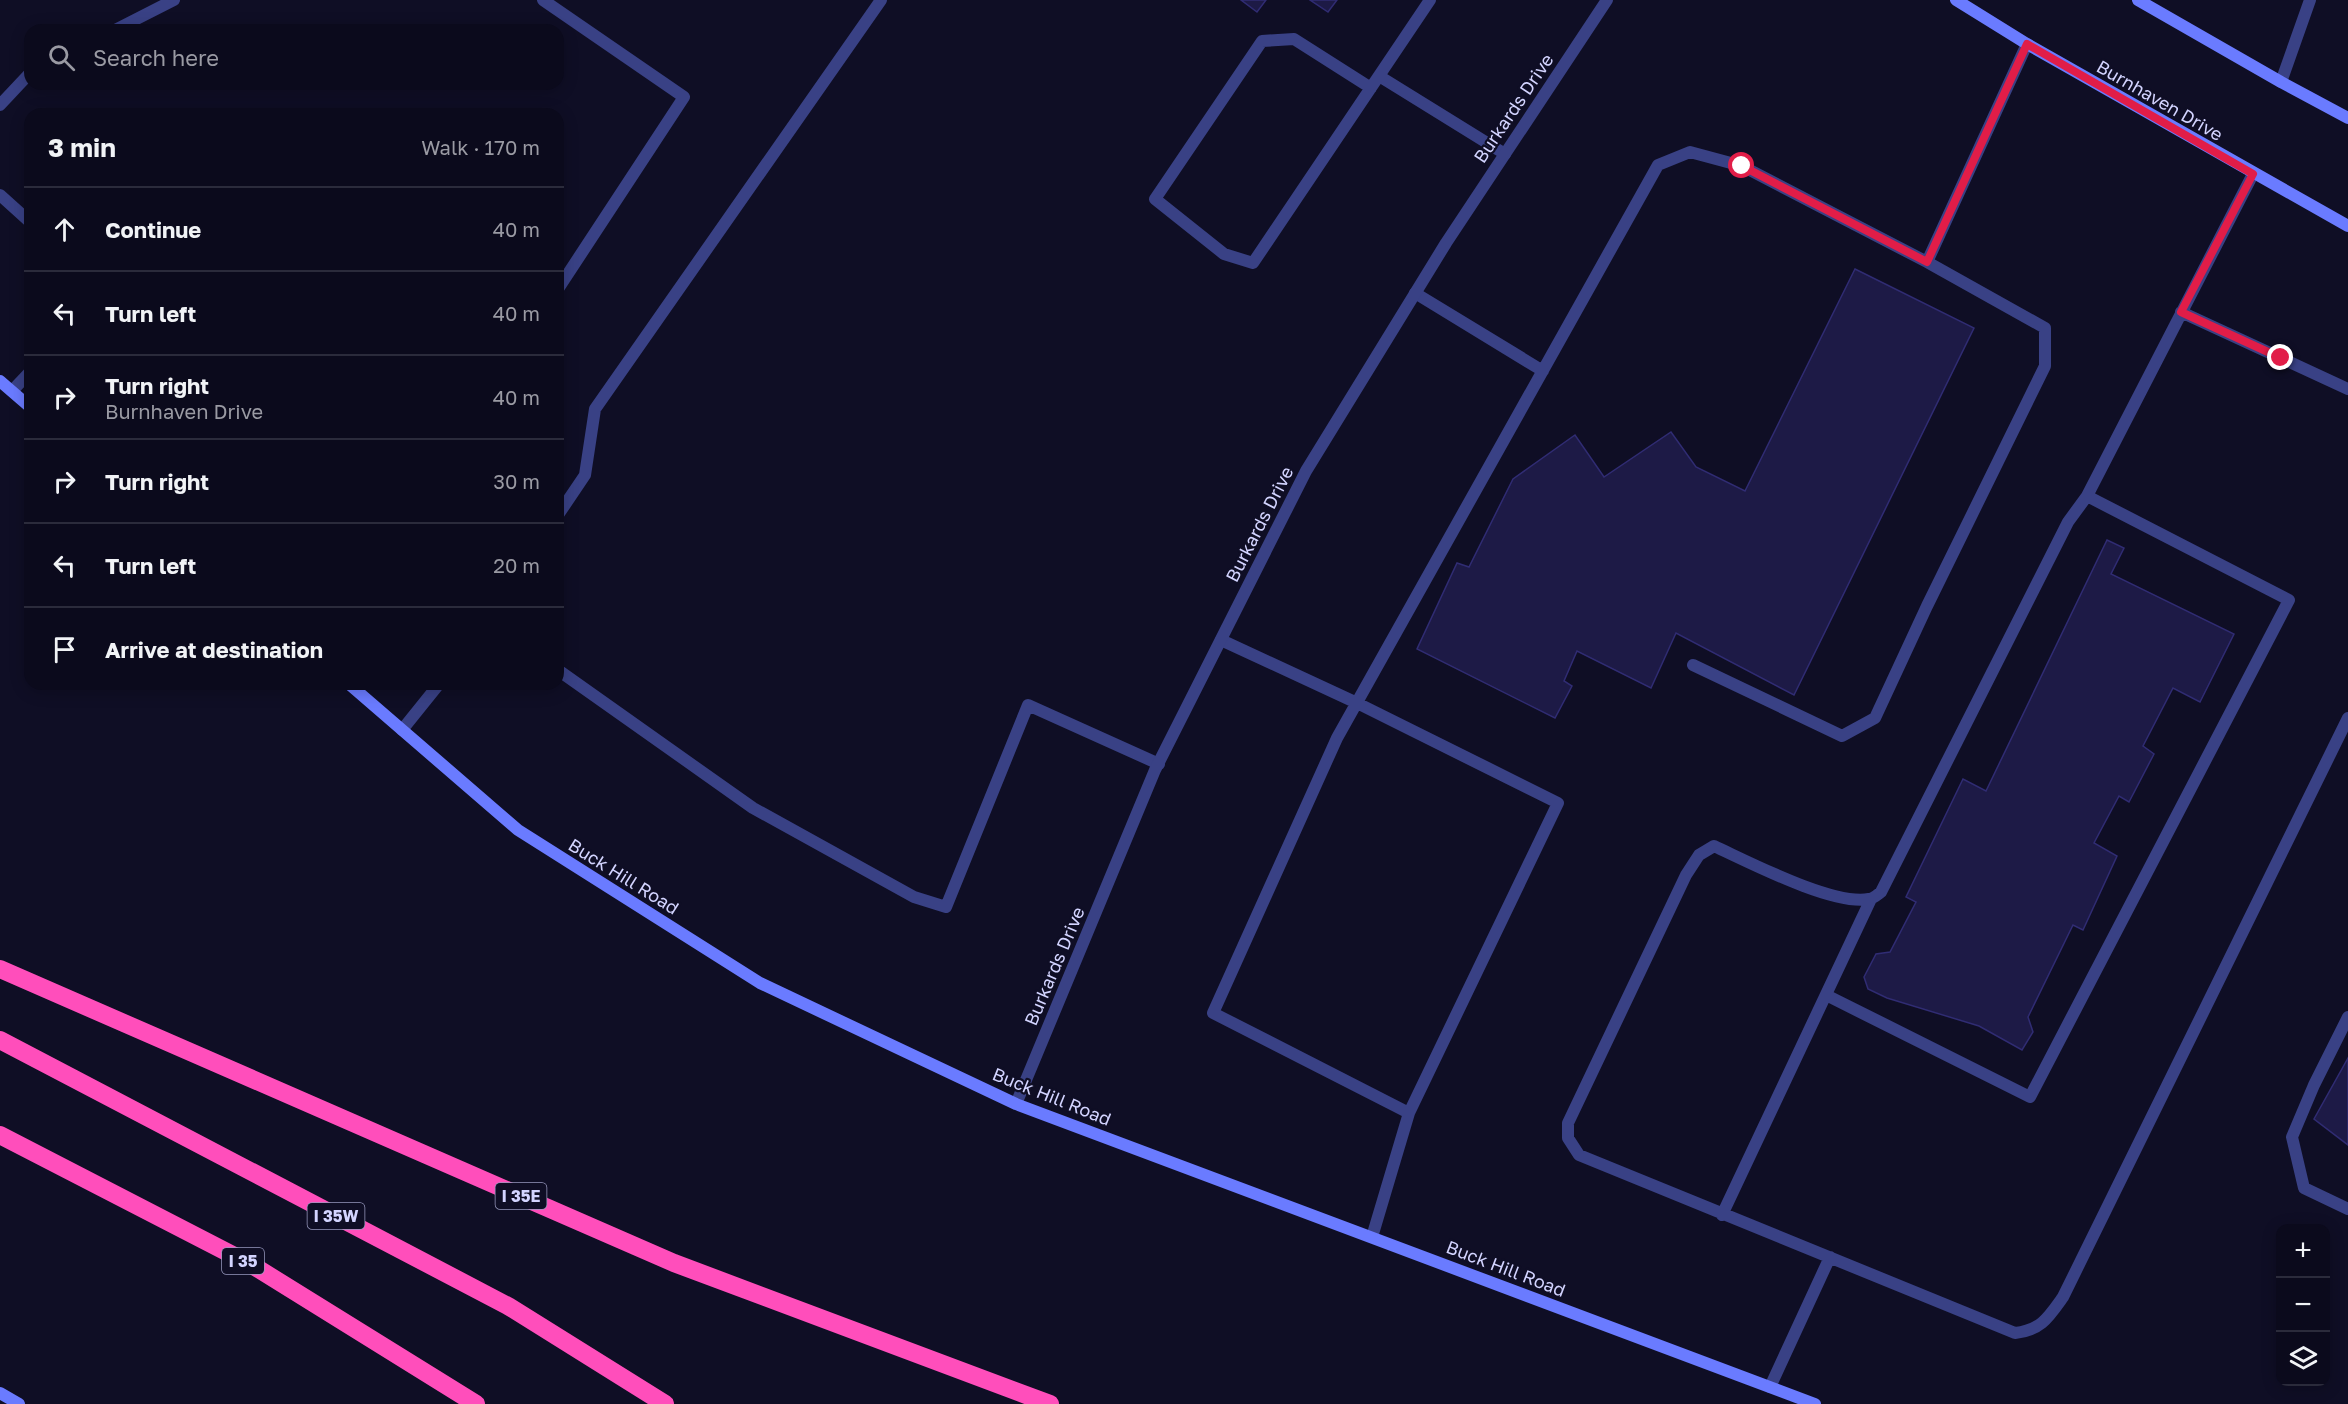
<!DOCTYPE html>
<html lang="en">
<head>
<meta charset="utf-8">
<style>
	body { margin:0; font-family:"Golos Text",sans-serif; background:#191829; color:#f1f3f6 }
	.controls { position:absolute; right:18px; bottom:18px; display:grid; overflow:hidden; border-radius:12px; box-shadow:0 3px 15px #0003 }
	.controls button { width:54px; height:54px; display:grid; place-items:center; padding:0; border:0; border-bottom:2px solid #2b2b3b; background:#0b0a1c; color:#f1f3f6; font:30px sans-serif }
	.stop { position:absolute; width:18px; height:18px; margin:-14px; border:4px solid #e11d48; border-radius:50%; background:#fff }
	.stop.end { background:#e11d48; border-color:#fff; box-shadow:0 2px 6px #0008 }
	.list { margin:0; padding:0; list-style:none }
	h2 { display:flex; justify-content:space-between; align-items:center; height:78px; margin:0; padding:0 24px; font-size:26px }
	h2 small { font-size:20px; font-weight:400; color:#9a9aa3 }
	.list li { display:grid; grid-template-columns:39px 1fr auto; gap:18px; align-items:center; box-sizing:border-box; height:84px; padding:0 24px; border-top:2px solid #2b2b3b }
	.list b { display:block; font-size:22px; white-space:nowrap }
	.list p { margin:0; font-size:20px; white-space:nowrap; color:#9a9aa3 }
	.list em { font-size:20px; font-style:normal; color:#9a9aa3 }
	.icon { flex:none; width:33px; height:33px; fill:none; stroke:currentColor; stroke-width:2; stroke-linecap:round; stroke-linejoin:round }
	.map { position:relative; flex:none; width:2348px; height:1404px; overflow:hidden }
	.search { position:absolute; background:#0b0a1c; box-shadow:0 3px 15px #0003; left:24px; top:24px; width:540px; height:66px; display:flex; align-items:center; gap:15px; box-sizing:border-box; padding:0 21px; border-radius:18px; color:#9a9aa3; font-size:22px }
	.panel { position:absolute; background:#0b0a1c; box-shadow:0 3px 15px #0003; left:24px; top:108px; width:540px; height:582px; border-radius:18px }
	.map>svg:first-child { display:block }
</style>
</head>
<body>
<div class="map">
<svg width="2348" height="1404" viewBox="0 0 2348 1404">
	<rect width="100%" height="100%" fill="#0f0e25"/>
	<path fill="#1d1a46" stroke="#302c73" stroke-width="1.5" d="M1241 0H1266L1257 12Z
		M1310 0H1337L1328 12Z
		M1855 269 1974 328 1794 695 1676 633 1651 688 1577 651 1564 681 1572 686 1555 718 1417 649 1457 563 1469 567 1513 479 1575 435 1604 477 1671 432 1696 467 1745 491Z
		M2107 540 2124 548 2111 574 2234 634 2200 702 2173 688 2143 746 2154 754 2129 802 2119 796 2094 843 2117 856 2083 930 2073 925 2028 1017 2033 1032 2022 1050 1979 1026 1887 998 1868 989 1864 977 1876 954 1890 952 1916 902 1906 897 1963 779 1986 791Z
		M2348 1058V1145L2314 1119Z"/>
	<g fill="none" stroke-linecap="round" stroke-linejoin="round">
		<path stroke="#394185" stroke-width="12" d="M543 0 684 97 558 289
			M115 30 174 0
			M1379 76 1505 154
			M2281 82 2310 0
			M1371 88 1294 39 1262 41 1155 199 1224 254 1253 263 1430 0
			M0 105 30 73
			M2253 174 2087 496 2068 522 1881 892C1877 895 1873 899 1869 899 1833 906 1749 862 1714 846L1699 855 1686 875 1568 1123V1138L1579 1155 2015 1333C2041 1330 2048 1318 2063 1297L2348 718
			M0 195 30 222
			M1927 262 2027 44
			M1415 293 1543 371
			M2181 312 2348 389
			M12 391 30 372
			M558 515 585 475 595 409 881 0
			M1221 640 1357 703 1558 803 1409 1113 1372 1237
			M558 670 753 808 914 897 946 907 1028 705 1159 764
			M402 730 439 684
			M1826 995 2030 1097 2289 600 2087 496
			M2348 1017 2314 1085 2292 1137 2304 1188 2348 1209
			M1409 1113 1213 1013 1337 738 1658 165 1690 152 1742 166 1927 262 2045 328V366L1927 606 1875 718 1842 736 1693 665
			M1722 1215 1871 899
			M1770 1387 1830 1257"/>
		<path stroke="#394185" stroke-width="12" d="M1016 1104 1155 770 1306 471 1446 243 1607 0"/>
		<path stroke="#6a7bff" stroke-width="12" d="M1956 0 2027 44 2348 226
			M2138 0 2281 82 2348 118
			M0 381 30 407
			M349 684 518 830 760 983 1016 1104 1815 1404
			M0 1393 19 1404"/>
		<path stroke="#ff4ebb" stroke-width="18" d="M0 969 674 1263 1050 1404
			M0 1040 508 1306 665 1404
			M0 1135 252 1265 476 1404"/>
	</g>
	<g fill="none" stroke-linecap="round" stroke-linejoin="round">
		<path stroke="#e11d48" stroke-width="8" d="M1742 166 1927 262 2027 44 2253 174 2181 312 2281 358"/>
	</g>
	<g text-anchor="middle" dominant-baseline="central" stroke-width="4.5" stroke-linejoin="round" paint-order="stroke">
		<g fill="#0f0e25" stroke="#9899be" stroke-width="1.5">
			<rect x="495.5" y="1183" width="51" height="26" rx="4.5"/>
			<rect x="307.5" y="1203" width="57" height="26" rx="4.5"/>
			<rect x="222" y="1248" width="42" height="26" rx="4.5"/>
		</g>
		<g font-size="16" font-weight="bold" fill="#d3d4ff">
			<text x="521" y="1196">I 35E</text>
			<text x="336" y="1216">I 35W</text>
			<text x="243" y="1261">I 35</text>
		</g>
		<g font-size="18" fill="#d3d4ff" stroke="#0f0e25">
			<text transform="translate(2160 100) rotate(30)">Burnhaven Drive</text>
			<text transform="translate(1513 108) rotate(-56)">Burkards Drive</text>
			<text transform="translate(1259 524) rotate(-63)">Burkards Drive</text>
			<text transform="translate(624 876) rotate(32)">Buck Hill Road</text>
			<text transform="translate(1054 966) rotate(-67)">Burkards Drive</text>
			<text transform="translate(1052 1096) rotate(22)">Buck Hill Road</text>
			<text transform="translate(1506 1268) rotate(21)">Buck Hill Road</text>
		</g>
	</g>
</svg>
<div class="controls">
<button>+</button>
<button>−</button>
<button><svg class="icon" aria-label="layers" viewBox="0 0 24 24"><path d="M12 4l9 5-9 5-9-5zM3 14l9 5 9-5"/></svg></button>
</div>
<div class="stop" style="left:1742px;top:166px"></div>
<div class="stop end" style="left:2281px;top:358px"></div>
<div class="search"><svg class="icon" aria-label="search" viewBox="0 0 24 24"><circle cx="10" cy="10" r="6"/><path d="M15 15l6 6"/></svg>Search here</div>
<section class="panel">
<h2>3 min<small>Walk · 170 m</small></h2>
<ul class="list">
<li><svg class="icon" aria-label="ahead" viewBox="0 0 24 24"><path d="M12 20V5M6 11l6-6 6 6"/></svg><div><b>Continue</b></div><em>40 m</em></li>
<li><svg class="icon" aria-label="left" viewBox="0 0 24 24"><path d="M17 20v-9H6M10 6l-5 5 5 5"/></svg><div><b>Turn left</b></div><em>40 m</em></li>
<li><svg class="icon" aria-label="right" viewBox="0 0 24 24"><path d="M7 20v-9h11M14 6l5 5-5 5"/></svg><div><b>Turn right</b><p>Burnhaven Drive</p></div><em>40 m</em></li>
<li><svg class="icon" aria-label="right" viewBox="0 0 24 24"><path d="M7 20v-9h11M14 6l5 5-5 5"/></svg><div><b>Turn right</b></div><em>30 m</em></li>
<li><svg class="icon" aria-label="left" viewBox="0 0 24 24"><path d="M17 20v-9H6M10 6l-5 5 5 5"/></svg><div><b>Turn left</b></div><em>20 m</em></li>
<li><svg class="icon" aria-label="arrive" viewBox="0 0 24 24"><path d="M6 21V4h12l-3 4 3 4H6"/></svg><div><b>Arrive at destination</b></div></li>
</ul>
</section>
</div>
</body>
</html>
